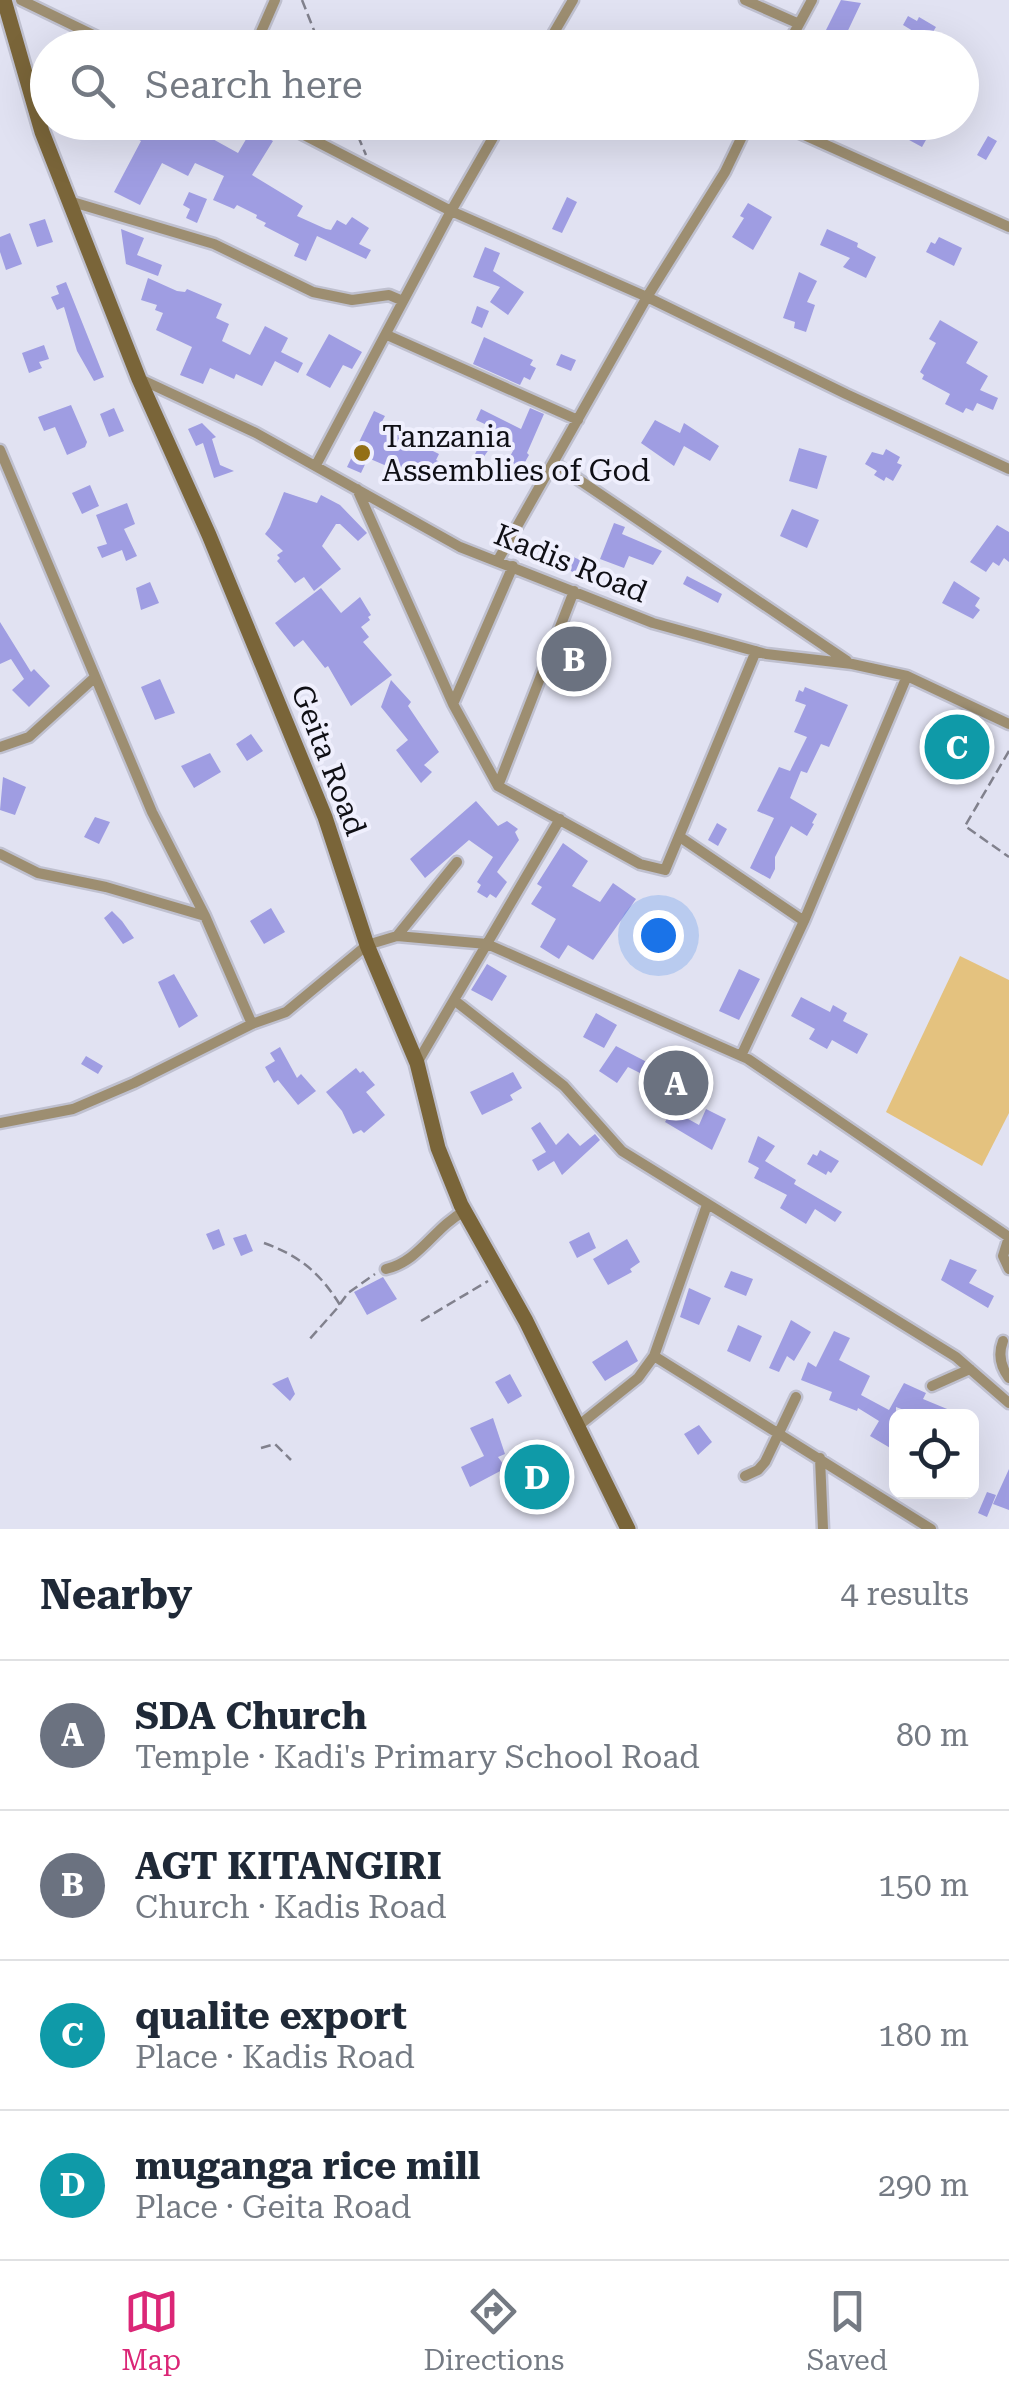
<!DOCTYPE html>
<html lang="en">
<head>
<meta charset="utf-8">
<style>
	body { margin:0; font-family:"Roboto Serif",serif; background:#f6f6f7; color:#1f2937 }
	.controls { position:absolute; right:30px; bottom:30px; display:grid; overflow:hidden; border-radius:15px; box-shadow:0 10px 40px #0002 }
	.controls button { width:90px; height:90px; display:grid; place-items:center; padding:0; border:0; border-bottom:2px solid #e0e1e3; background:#fff; color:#1f2937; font:50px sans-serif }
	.you { position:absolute; left:658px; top:935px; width:35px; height:35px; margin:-25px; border:8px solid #fff; border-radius:50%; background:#1a73e8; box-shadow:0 0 0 15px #1a73e833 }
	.badge { display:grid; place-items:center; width:65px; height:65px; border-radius:50%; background:#db2777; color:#fff; font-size:32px; font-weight:700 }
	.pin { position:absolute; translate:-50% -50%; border:5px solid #fff; box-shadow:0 2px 10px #0006 }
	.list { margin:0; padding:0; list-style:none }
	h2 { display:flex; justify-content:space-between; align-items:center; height:130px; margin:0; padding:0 40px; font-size:42px }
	h2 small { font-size:32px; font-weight:400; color:#747a83 }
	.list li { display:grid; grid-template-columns:65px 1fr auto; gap:30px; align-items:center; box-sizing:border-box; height:150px; padding:0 40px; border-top:2px solid #e0e1e3 }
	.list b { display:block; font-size:38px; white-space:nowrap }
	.list p { margin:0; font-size:32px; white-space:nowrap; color:#747a83 }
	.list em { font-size:32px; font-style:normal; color:#747a83 }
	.icon { flex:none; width:55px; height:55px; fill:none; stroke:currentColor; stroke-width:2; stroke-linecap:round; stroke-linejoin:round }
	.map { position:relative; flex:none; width:1009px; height:1529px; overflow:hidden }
	.search { position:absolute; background:#fff; box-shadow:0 10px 40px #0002; left:30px; right:30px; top:30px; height:110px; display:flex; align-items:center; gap:25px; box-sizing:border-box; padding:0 35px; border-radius:55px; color:#747a83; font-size:38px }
	.sheet { height:730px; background:#fff }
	nav { display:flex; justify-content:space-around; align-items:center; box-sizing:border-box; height:140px; border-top:2px solid #e0e1e3; background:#fff; font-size:28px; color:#747a83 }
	nav a { display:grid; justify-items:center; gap:5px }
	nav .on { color:#db2777 }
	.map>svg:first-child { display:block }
</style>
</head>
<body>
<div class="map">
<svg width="1009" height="1529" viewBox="0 0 1009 1529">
	<rect width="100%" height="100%" fill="#e1e2f2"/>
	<path fill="#e4c27f" d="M960 956 1009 980V1113L982 1166 886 1112Z"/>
	<path fill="#9f9de2" d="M841 0 861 3 843 41 825 32Z
		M908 16 917 21 919 17 936 27 928 40 903 25Z
		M79 122H182L238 153 252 129 273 141 252 175 303 206 297 216 326 229 331 230 337 220 346 225 352 217 369 228 359 244 371 250 366 259 317 236 306 261 294 256 299 244 264 226 266 223 256 218 257 215 237 205 234 209 213 200 224 176 195 163 188 176 162 163 140 205 114 192 141 141 114 125 108 137Z
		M652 122H687L680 137Z
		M905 122H916L931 131 922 147 898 134Z
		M988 136 997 141 986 160 977 155Z
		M189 192 207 199 197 223 186 218 190 209 183 205Z
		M567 197 577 202 562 233 552 229Z
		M748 203 772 217 753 250 732 237 744 218 740 216Z
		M45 219 53 242 37 247 29 224Z
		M121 229 144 238 137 255 162 265 158 276 126 264Z
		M827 229 858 243 857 247 876 257 866 278 843 267 850 258 820 245Z
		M10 233 22 264 6 270 0 252V237Z
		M939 237 962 248 954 266 926 252 931 242 935 244Z
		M485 247 500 253 493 271 524 292 508 315 490 302 500 287 473 277Z
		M799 272 817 281 807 302 815 305 806 332 794 328 795 322 783 318Z
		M148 278 177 291 185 292 187 289 222 304 216 318 229 324 222 341 250 355 265 326 288 338 281 352 303 363 298 373 275 361 262 386 236 374 234 379 210 368 203 384 180 375 192 347 156 330 163 313 155 310 157 305 141 300Z
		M66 282 104 377 94 381 77 351 64 307 57 310 51 297 59 294 56 286Z
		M477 306 489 311 482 328 471 323Z
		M940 320 978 342 966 363 988 376 980 390 998 398 993 410 977 403 973 411 966 408 963 413 945 404 950 394 922 379 924 375 920 372 936 343 929 339Z
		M329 334 362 352 352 369 343 365 330 388 306 375Z
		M484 337 533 360 530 365 536 368 530 380 524 377 520 385 473 364Z
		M44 345 49 359 39 362 42 368 29 373 22 353Z
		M561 354 576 360 571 371 556 365Z
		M71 405 87 442 85 447 67 455 55 427 44 431 38 417Z
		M114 408 124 431 109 437 100 414Z
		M530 408 544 414 527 453 529 455 516 478 502 470 513 451 494 442 483 458 475 454 489 426 476 420 481 409 521 429Z
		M374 411 385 416 380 425 439 454 436 460 442 463 433 482 412 472 410 476 368 458 361 473 347 467Z
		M655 420 680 433 684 423 719 446 710 461 684 446 674 466 641 443Z
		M202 423 216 437 212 439 220 465 234 471 214 478 203 443 196 446 188 429Z
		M799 448 827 456 817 489 789 481Z
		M886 449 900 457 897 463 902 465 893 481 886 477 884 481 874 475 877 471 865 464 872 452 883 455Z
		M90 485 99 506 82 514 72 493Z
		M284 492 317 503 321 495 340 505 367 533 358 541 340 524H336L322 546 341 569 314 591 304 577 295 583 277 561 280 558 277 555 283 551 265 534 270 527Z
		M127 503 135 524 124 529 137 556 126 561 122 550 102 558 97 547 107 544 96 515Z
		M792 509 819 520 807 548 780 536Z
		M614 523 625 527 622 534 662 551 653 565 629 556 624 568 600 559Z
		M997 525 1009 532V562L1004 558 999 566 993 562 986 572 970 562Z
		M571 556 594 566 589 579 566 569Z
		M687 576 722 594 718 603 683 584Z
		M954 581 980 598 975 606 980 610 973 619 942 603Z
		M150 582 159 603 141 610 136 588Z
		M321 588 341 613 360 597 371 615 368 617 370 620 361 627 369 637 363 642 392 675 351 706 328 666 325 668 303 640 294 647 275 623Z
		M0 622 31 672 34 669 50 686 29 707 12 690 24 679 11 659 0 664Z
		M578 637 590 643 570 680 559 675Z
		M160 679 175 713 155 720 141 687Z
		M391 680 411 702 408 706 439 752 424 765 432 772 421 783 396 750 408 740 381 707Z
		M805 687 848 705 829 747 821 744 807 773 801 771 790 798 817 814 812 823 814 824 807 836 791 826 775 857V869L770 879 750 868 774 818 757 811 779 767 790 771 807 737 794 732 806 705 795 701 799 690 803 692Z
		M251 734 263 751 247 761 236 744Z
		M946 734 975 748 969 761 939 747Z
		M210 753 221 772 194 788 181 766Z
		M3 777 26 787 15 815 0 810Z
		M476 801 498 826 507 821 518 829 515 832 519 840 497 872 507 882 496 898 490 894 487 898 477 892 481 885 477 882 493 857 469 840 425 878 410 859Z
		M95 817 110 822 99 844 84 837Z
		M717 823 727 829 718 846 708 840Z
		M563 843 588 861 572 886 600 902 613 883 636 899 593 960 568 945 559 959 540 947 556 919 531 904 542 887 537 884Z
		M271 908 285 932 264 944 250 921Z
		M112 911 122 921 134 938 123 944 104 918Z
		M487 964 507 976 492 1001 471 990Z
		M739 969 760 979 739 1020 719 1011Z
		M174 974 198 1016 179 1028 158 982Z
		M801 997 830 1012 833 1005 847 1013 843 1021 868 1034 857 1054 832 1040 827 1049 809 1039 815 1029 791 1016Z
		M596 1013 617 1025 604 1048 583 1037Z
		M616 1046 670 1074 676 1061 694 1071 677 1104 658 1095 664 1085 628 1067 617 1083 599 1071Z
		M280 1047 297 1078 301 1074 316 1091 298 1105 278 1080 274 1083 265 1067 275 1061 270 1053Z
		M86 1056 103 1066 98 1074 81 1064Z
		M356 1068 360 1073 363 1071 375 1085 366 1092 385 1115 364 1133 361 1130 353 1134 342 1111 326 1092Z
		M513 1072 522 1088 510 1095 513 1100 482 1115 470 1092Z
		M706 1109 726 1119 712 1150 665 1122 672 1110 699 1125Z
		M540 1122 556 1145 568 1133 580 1146 595 1134 600 1140 562 1175 554 1161 538 1171 532 1160 546 1152 531 1128Z
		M758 1136 775 1146 765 1161 796 1180 794 1184 842 1212 835 1222 815 1209 806 1224 780 1208 787 1195 754 1178 759 1168 748 1162Z
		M820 1150 839 1161 831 1173 828 1171 826 1175 807 1164 813 1154 817 1156Z
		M219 1229 225 1245 213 1250 206 1234Z
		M589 1232 596 1248 577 1258 569 1242Z
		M246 1234 253 1251 241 1256 233 1238Z
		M627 1239 640 1262 630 1269 632 1272 608 1285 593 1259Z
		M950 1259 977 1270 969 1283 994 1296 988 1308 941 1280Z
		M731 1271 753 1279 746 1296 724 1287Z
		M383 1277 397 1299 367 1315 354 1292Z
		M689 1288 711 1298 699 1325 680 1317Z
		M791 1320 811 1332 794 1361 787 1356 779 1372 769 1368Z
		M738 1325 762 1336 750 1362 727 1351Z
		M834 1331 850 1338 839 1360 870 1376 861 1395 889 1410 904 1383 926 1393 923 1399 964 1416H919L896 1407V1441L892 1449 870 1436 879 1421 858 1408 857 1411 829 1400 832 1392 801 1380 808 1362 816 1367Z
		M627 1340 638 1361 605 1381 592 1362Z
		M510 1374 522 1396 508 1404 495 1382Z
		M288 1377 295 1394 290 1401 272 1384Z
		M493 1418 505 1454 498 1457 506 1468 470 1487 461 1467 484 1456 470 1428Z
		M699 1425 712 1442 698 1455 684 1434Z
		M1009 1469V1510L993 1504Z
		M987 1492 996 1495 987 1517 978 1513Z"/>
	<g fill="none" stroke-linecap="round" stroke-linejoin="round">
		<g stroke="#bfc0cf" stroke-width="15">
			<path id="street" d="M21 0 120 48
				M745 0 797 23
				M254 48 275 0
				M545 48 573 0
				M786 48 812 0
				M279 122 451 211 647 297 846 394 1009 469
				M775 122 1009 227
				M69 201 214 244 313 292 352 300 389 295 403 301
				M387 335 578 420
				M140 379 256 433 460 547 653 623 766 654 852 664 907 676 1009 724
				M0 450 152 812 205 916 252 1024
				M554 463 847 661
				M316 465 451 211 502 122
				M357 489 453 704 498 786 640 864 665 870 756 651
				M498 560 647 297 725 172 749 122
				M453 704 513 566
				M0 747 29 737 93 679
				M498 786 574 591
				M680 837 804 921
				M0 854 38 873 106 887 205 916
				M397 936 457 862
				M454 1000 564 1086 622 1151 956 1357 1009 1403
				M741 1056 804 921 907 676
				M417 1063 560 819
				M0 1123 73 1109 134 1083 252 1024 286 1012 367 945 397 936 487 944 748 1059 1009 1237
				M1009 1237 1003 1256 1009 1269
				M386 1269C420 1261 434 1227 465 1211
				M1003 1341C998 1354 1000 1366 1009 1378
				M654 1356 931 1529
				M932 1386 970 1369
				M578 1426 638 1378 654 1356 707 1205
				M820 1458 823 1529
				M745 1476 758 1470 765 1462 796 1397"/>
		</g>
		<g stroke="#bfc0cf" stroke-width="20">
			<path id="secondary" d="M4 0 42 132 139 379 209 535 325 817 367 945 417 1063 438 1148 461 1205 526 1321 628 1529"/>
		</g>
		<path stroke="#81818d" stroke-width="2.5" stroke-dasharray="10 5" stroke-linecap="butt" d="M302 0 321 48
			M352 122 366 155
			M1009 751 965 826 1009 857
			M264 1243C300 1256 320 1273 340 1305L308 1341
			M340 1304 348 1293 375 1274
			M421 1321 488 1281
			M261 1448 275 1444 291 1460"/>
		<use href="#street" stroke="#9d8e71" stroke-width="10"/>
		<use href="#secondary" stroke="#7a6539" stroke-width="15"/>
	</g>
	<circle fill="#936f16" stroke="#efeffd" stroke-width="4" cx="362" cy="453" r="10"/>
	<g text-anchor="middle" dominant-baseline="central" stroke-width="8" stroke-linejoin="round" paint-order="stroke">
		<g font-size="30" fill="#0f0f15" stroke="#efeffd" text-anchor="start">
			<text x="382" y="436">Tanzania<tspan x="382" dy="34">Assemblies of God</tspan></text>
		</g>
		<g font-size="30" fill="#0f0f15" stroke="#efeffd">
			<text transform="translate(571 563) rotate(22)">Kadis Road</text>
			<text transform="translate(329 760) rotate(69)">Geita Road</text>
		</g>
	</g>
</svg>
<div class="controls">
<button><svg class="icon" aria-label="locate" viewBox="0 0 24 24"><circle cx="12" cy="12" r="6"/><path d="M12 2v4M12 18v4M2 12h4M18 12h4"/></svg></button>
</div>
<div class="you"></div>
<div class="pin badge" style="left:676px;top:1083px;background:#6b7280">A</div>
<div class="pin badge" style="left:574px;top:659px;background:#6b7280">B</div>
<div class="pin badge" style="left:957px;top:747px;background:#0f9aa8">C</div>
<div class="pin badge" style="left:537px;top:1477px;background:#0f9aa8">D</div>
<div class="search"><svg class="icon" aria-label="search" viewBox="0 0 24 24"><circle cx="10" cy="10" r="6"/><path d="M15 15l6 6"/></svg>Search here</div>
</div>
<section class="sheet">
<h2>Nearby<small>4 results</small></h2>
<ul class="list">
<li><span class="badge" style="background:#6b7280">A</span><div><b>SDA Church</b><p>Temple · Kadi's Primary School Road</p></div><em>80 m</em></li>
<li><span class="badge" style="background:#6b7280">B</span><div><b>AGT KITANGIRI</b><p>Church · Kadis Road</p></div><em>150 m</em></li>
<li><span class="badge" style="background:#0f9aa8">C</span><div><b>qualite export</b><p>Place · Kadis Road</p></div><em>180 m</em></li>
<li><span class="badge" style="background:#0f9aa8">D</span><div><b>muganga rice mill</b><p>Place · Geita Road</p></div><em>290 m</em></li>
</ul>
</section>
<nav>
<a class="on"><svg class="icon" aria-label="map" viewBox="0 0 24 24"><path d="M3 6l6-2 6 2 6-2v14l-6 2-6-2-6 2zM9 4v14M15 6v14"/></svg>Map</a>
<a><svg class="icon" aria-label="directions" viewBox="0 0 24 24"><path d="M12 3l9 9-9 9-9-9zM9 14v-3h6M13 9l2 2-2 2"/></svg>Directions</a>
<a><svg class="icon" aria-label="saved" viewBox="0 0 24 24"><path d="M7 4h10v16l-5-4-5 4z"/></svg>Saved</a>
</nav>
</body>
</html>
